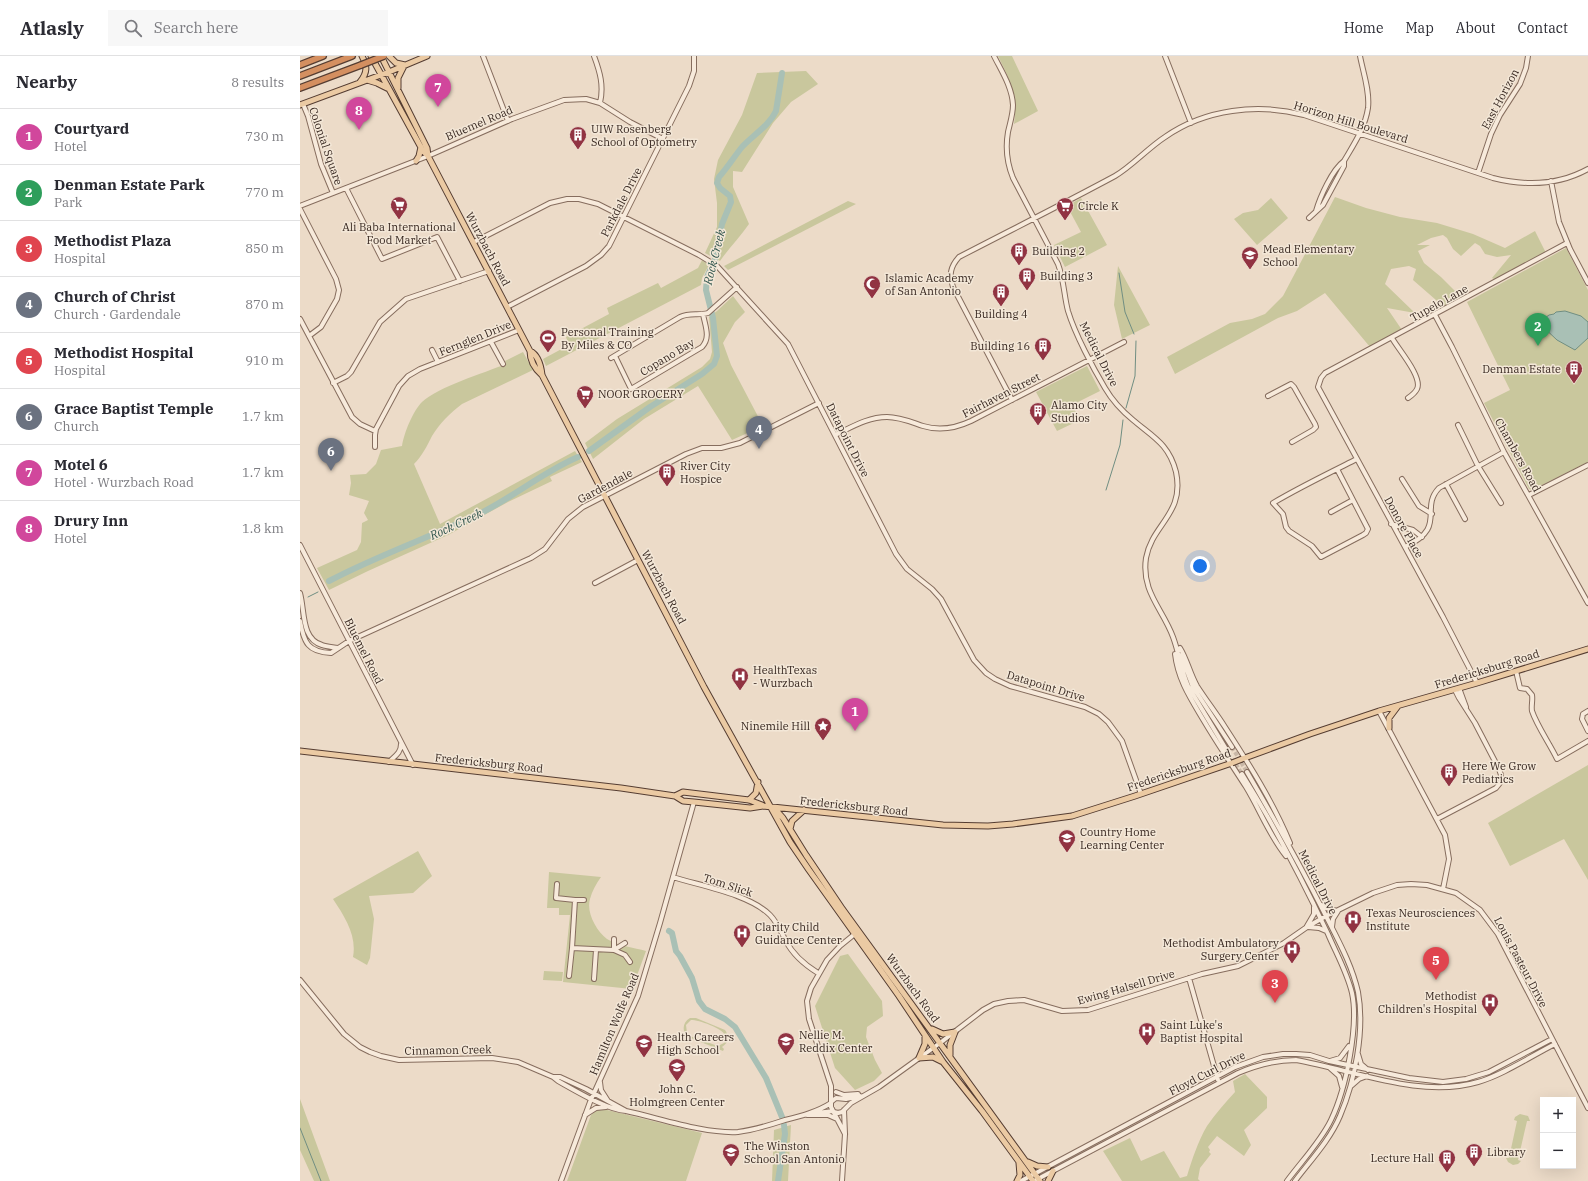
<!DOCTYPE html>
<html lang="en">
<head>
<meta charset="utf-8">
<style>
	body { margin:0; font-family:"IBM Plex Serif",serif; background:#f7f7f7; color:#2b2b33 }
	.controls { position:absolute; right:12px; bottom:12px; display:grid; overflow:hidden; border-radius:0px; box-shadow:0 4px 16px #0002 }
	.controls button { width:36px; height:36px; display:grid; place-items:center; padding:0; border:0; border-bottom:1px solid #e1e1e2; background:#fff; color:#2b2b33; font:20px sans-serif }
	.you { position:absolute; left:900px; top:510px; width:14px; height:14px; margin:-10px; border:3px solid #fff; border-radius:50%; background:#1a73e8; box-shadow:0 0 0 6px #1a73e833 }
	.badge { display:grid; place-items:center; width:26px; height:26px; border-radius:50%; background:#0f766e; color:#fff; font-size:13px; font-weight:700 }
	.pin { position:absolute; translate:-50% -33px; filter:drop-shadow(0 1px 2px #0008) }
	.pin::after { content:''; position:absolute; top:21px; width:14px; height:12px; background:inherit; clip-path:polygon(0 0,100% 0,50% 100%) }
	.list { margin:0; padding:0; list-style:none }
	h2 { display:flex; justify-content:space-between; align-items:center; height:52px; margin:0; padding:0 16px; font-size:17px }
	h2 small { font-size:13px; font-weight:400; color:#7c7c81 }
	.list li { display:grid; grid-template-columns:26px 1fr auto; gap:12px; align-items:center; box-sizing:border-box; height:56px; padding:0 16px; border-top:1px solid #e1e1e2 }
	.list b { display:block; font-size:15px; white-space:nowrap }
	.list p { margin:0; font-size:13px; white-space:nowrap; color:#7c7c81 }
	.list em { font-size:13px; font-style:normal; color:#7c7c81 }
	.icon { flex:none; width:22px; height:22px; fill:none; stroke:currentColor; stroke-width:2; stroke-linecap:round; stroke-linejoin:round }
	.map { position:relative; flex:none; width:1288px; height:1125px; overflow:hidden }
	header { display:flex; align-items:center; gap:24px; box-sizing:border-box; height:56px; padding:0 20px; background:#fff; border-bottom:1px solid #e1e1e2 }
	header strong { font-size:19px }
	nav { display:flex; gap:22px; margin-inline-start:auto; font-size:14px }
	.search { width:280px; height:36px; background:#f7f7f7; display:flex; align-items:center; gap:10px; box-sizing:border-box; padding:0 14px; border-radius:0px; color:#7c7c81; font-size:15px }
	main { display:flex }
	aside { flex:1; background:#fff }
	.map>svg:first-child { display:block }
</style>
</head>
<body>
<header>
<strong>Atlasly</strong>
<div class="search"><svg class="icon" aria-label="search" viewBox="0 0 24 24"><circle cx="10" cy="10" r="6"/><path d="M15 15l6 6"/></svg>Search here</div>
<nav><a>Home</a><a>Map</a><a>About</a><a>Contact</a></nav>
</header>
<main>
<aside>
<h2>Nearby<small>8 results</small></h2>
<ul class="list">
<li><span class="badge" style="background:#d1479c">1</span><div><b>Courtyard</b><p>Hotel</p></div><em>730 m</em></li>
<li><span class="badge" style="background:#2e9e5b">2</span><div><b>Denman Estate Park</b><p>Park</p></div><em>770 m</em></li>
<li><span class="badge" style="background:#e0444e">3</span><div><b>Methodist Plaza</b><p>Hospital</p></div><em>850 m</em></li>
<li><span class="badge" style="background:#6b7280">4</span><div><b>Church of Christ</b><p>Church · Gardendale</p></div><em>870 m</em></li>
<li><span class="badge" style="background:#e0444e">5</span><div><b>Methodist Hospital</b><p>Hospital</p></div><em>910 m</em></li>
<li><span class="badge" style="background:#6b7280">6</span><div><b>Grace Baptist Temple</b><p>Church</p></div><em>1.7 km</em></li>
<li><span class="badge" style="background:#d1479c">7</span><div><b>Motel 6</b><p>Hotel · Wurzbach Road</p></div><em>1.7 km</em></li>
<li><span class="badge" style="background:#d1479c">8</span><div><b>Drury Inn</b><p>Hotel</p></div><em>1.8 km</em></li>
</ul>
</aside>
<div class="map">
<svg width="1288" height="1125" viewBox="0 0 1288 1125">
	<rect width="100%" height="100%" fill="#ecdbc8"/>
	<path fill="#c9c79d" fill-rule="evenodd" d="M698 0H712L738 55 714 68C718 40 710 24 698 0Z
		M506 15 518 28 491 46 473 67 442 116 433 115V131L449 168C440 181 429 192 420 205L405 197 417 171V147L414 123 418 104 442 59 457 17Z
		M1035 141 1066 152 1100 161 1137 167 1173 178 1205 192 1235 175 1246 197 1196 224 1192 222 1211 199 1197 201 1185 198 1180 190 1175 187 1161 200 1153 193 1147 182 1143 179 1131 182 1117 189H1130L1118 195 1124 207 1141 221 1162 242 1144 251 1113 224 1116 213 1109 210 1091 213 1085 228 1115 257 1087 252 1102 274 1070 291 1025 237 997 255 978 262 875 318 867 301 930 267 952 263 965 258 983 240Z
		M781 142 807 189 765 211 754 189 781 176 767 150Z
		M971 142 988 162 957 189 934 163 943 157 958 154Z
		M548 145 556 148 428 214 424 210Z
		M1266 192 1288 234V406L1232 434 1229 433 1184 347 1210 334 1167 246Z
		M402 204 409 209 402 222 401 229 246 310 243 303 269 289 266 281 309 258 307 252 358 227 361 232 398 212Z
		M818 210 850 269 822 283 814 249Z
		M433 240 445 256 435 266 423 287 431 309 463 370 432 384 398 330 344 363 293 403 285 387 317 363 402 311 410 303 412 296 409 261 417 255Z
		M223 296 233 314 162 348C150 357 140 367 132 380 127 390 122 400 114 408L140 468 275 395 282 406 250 421 252 425 208 446 148 479 68 515 29 534 17 512 57 494 61 486 62 467 68 464 64 457 69 445 49 439 51 427 50 419 66 418 76 408 81 394 102 390C104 377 113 355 122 346 138 331 184 317 206 308L205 305Z
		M787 310 800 335 772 349 780 364 757 375 736 336Z
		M1288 709V824L1264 783 1210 810 1188 767Z
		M118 795 132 820 113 837 69 840 74 863 70 902 67 909 53 901C57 880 45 861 33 843Z
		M249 816 301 821C296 828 292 835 290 843 286 856 296 875 307 883 316 889 335 892 346 895L332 933 263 926 270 859H259V852H247Z
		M548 898 582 945 583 960 567 971 566 981 575 1004 582 1017 574 1025 555 1034 535 1012 515 950 540 900Z
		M244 915 263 916 262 925 243 924Z
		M390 962H396L425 974C430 981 428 987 422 991L424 993 423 995 386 980C382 973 383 966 390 962ZM391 964C399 964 422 972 425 979L424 987 420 989H415L390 980 387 977 386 969Z
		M945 1018 967 1041V1052L944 1074 951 1089 944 1100 917 1080 908 1091 910 1094 909 1096 911 1098 900 1112 898 1123 900 1125H822L803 1095 830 1082 841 1105 864 1095 880 1122 887 1120C892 1104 898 1085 907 1070 915 1058 925 1047 935 1036L933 1025Z
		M0 1043 30 1125H14L0 1094Z
		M303 1053 402 1077 386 1125H267L291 1059 297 1054Z
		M1220 1058 1228 1060 1230 1065H1227L1218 1104 1221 1105 1218 1108 1213 1109 1208 1106 1206 1102H1209L1217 1065 1214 1064 1215 1061Z
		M491 1069 488 1125H472L474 1074Z"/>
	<path fill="#a9c0b5" stroke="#708e82" d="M1265 255 1281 260 1288 266V282L1275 294 1257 284 1241 269V265L1249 259 1254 258 1256 256Z"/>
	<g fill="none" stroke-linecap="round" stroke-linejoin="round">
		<path stroke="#708e82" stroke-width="1" d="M819 217 825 256 834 278
			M826 352 835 320 836 285
			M806 434 820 389 823 364
			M8 541 18 536
			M0 1072 21 1125"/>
		<path stroke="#a9c0b5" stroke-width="6" d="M289 395 350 351 402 318 414 308 417 300 413 262 406 234 407 221 415 203 422 168 431 146 430 140 420 132 417 127 419 121C427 112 434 101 442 91 453 79 469 70 476 55L482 17
			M29 525C78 499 131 481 181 457 215 440 243 416 278 401
			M369 875 372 877 376 895 380 900 392 922 399 945 405 953 425 963 435 971 466 1022 482 1061
			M478 1125 485 1078 484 1069"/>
		<path stroke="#c8b7a7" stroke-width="4" stroke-dasharray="4 2" stroke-linecap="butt" d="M932 691 947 716
			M926 693 942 718"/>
		<g stroke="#866d5e" stroke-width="6">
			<path id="minor" d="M183 0 208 65
				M294 0C300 16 304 30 300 47
				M694 0C702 16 712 31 713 49 713 58 710 67 708 76 705 93 707 107 713 122L758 208C764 224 764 240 768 255 775 278 793 312 805 332 812 344 822 355 833 364 853 381 869 388 876 416 885 458 852 468 846 502 841 536 863 553 873 581 879 597 881 614 888 630L926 693
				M865 0 891 67
				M3 48 8 60 21 108 33 137
				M1178 117 1191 78 1200 59 1220 28 1226 12 1228 0
				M1251 125 1259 166 1270 193 1288 227
				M46 132 82 203 137 181 160 225
				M0 150 128 100 212 63 264 44 286 43 300 47 330 66 363 83
				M0 153 36 223 39 234 37 243 21 271 9 280
				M1016 155C1020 141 1032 114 1044 105
				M1009 162 1023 149 1044 110V105C1054 88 1065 72 1068 52 1070 35 1063 16 1060 0
				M174 186 250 147 267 143H279L298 148 399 199 417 210 488 288 596 498 607 513 632 533 641 543 674 604 686 617 695 623 710 630 785 651 799 658 808 666 822 685 841 738
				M207 251 286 210 301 199 309 190 389 30 394 15V0
				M1135 259 1152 291 1204 396 1288 547
				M0 263 52 361 60 368 75 375
				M1092 282C1098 293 1123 321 1117 333 1115 337 1111 340 1108 342
				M191 286 203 308
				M132 294 138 306
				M315 300 331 333 402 291C411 281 405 270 403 258
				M311 302 380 261C390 256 399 260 408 257L437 231
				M33 327 47 320 51 316 80 266 106 243 189 215
				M968 340 991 328 994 331 1015 368 1016 371 1013 374 992 386
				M712 344 653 231C649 219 650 211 659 201 711 174 763 148 815 120 831 111 848 92 865 81 905 53 958 47 1004 59L1193 122C1225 130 1259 129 1288 113
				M1158 369 1178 410 1201 447
				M535 379C552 371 568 361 587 361 600 361 611 366 623 370 639 375 656 372 671 365L824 286
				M75 391V379L76 373 99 330 108 320 120 313 219 274
				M1037 413 1068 473 1066 477 1063 479 1021 501 1012 490 989 475 986 471 983 458 973 447C1000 431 1029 417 1057 403
				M1102 423 1119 450 1132 458
				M1146 428 1165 463
				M1229 439 1288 409
				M1031 456 1053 444
				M1091 468 1113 474 1122 481
				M0 489 113 709
				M1105 491C1148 471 1119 453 1139 432L1204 396
				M295 527 338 504
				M0 537C5 555 1 583 22 589 27 591 33 591 38 592
				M0 565C4 587 8 596 31 597L49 585 231 502 245 493 268 463 283 451 386 398 402 392H421L440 387 519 347
				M880 592C887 603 890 618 897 630 906 644 916 657 925 671 949 708 973 746 990 787
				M875 598C878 624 891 643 904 665 917 687 932 709 946 731 960 754 969 779 986 800
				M881 599 893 631 932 691
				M1216 615 1220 632 1227 633 1232 639C1233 644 1231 650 1232 655 1237 670 1250 688 1257 703L1288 685
				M1177 627 1143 561 1018 331 1021 322 1025 317 1267 187
				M1159 632 1166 651
				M1079 655 1145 779 1149 803 1143 833
				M1288 655 1283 658 1282 663 1288 675
				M89 706C95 700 101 697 101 688
				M947 716C975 764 1001 811 1026 860 1038 884 1052 909 1058 936 1065 974 1055 1025 1040 1060 1030 1084 1010 1105 995 1125
				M942 718C974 769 1002 823 1028 878 1036 897 1047 916 1052 937 1059 969 1046 1033 1031 1064 1021 1085 1001 1106 987 1125
				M1137 763 1196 732 1200 727 1201 719 1199 713 1175 667 1159 642 1155 634
				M373 821C401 830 449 838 470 859 477 866 481 876 486 885 493 899 505 909 518 917
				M257 828 256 842 275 844 272 892
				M275 844H284
				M1022 849 1026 852 1037 855
				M1007 870 1014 858V851
				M1008 871 1019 872 1026 875
				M1032 871 1033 863 1038 855
				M314 894 325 887
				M314 894V883
				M269 920 272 892 314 894 325 899 330 906
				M889 922 918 1024
				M294 923 296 894
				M0 924 44 978 60 991 70 996 81 1000 99 1004 192 1002 218 1006 253 1021H260L286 1033 326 1055
				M1058 998 1061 1008 1068 1014
				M1030 1005 1040 1002 1049 990
				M1030 1012 1039 1020 1042 1031
				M253 1021 258 1025C276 1035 307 1054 326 1055 359 1062 405 1078 438 1076 454 1074 470 1069 485 1064 501 1060 517 1056 531 1047
				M300 1026 301 1034 308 1045
				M1051 1030 1059 1023 1067 1020
				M536 1036 544 1039 558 1038
				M531 1046 536 1042 546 1043 560 1040
				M534 1056 538 1057 542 1056 551 1047 579 1031 640 987 683 954 694 948 708 945 724 944 762 955 788 954 902 918 938 910 984 887 1007 871 1026 860 1073 837 1097 829 1111 828 1127 829 1156 837 1180 854 1198 878 1288 1052
				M517 1057 533 1055
				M285 1059 296 1052 306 1051
				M507 1059H528L537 1063
				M545 1078 531 1051V1030L509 963 507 945 511 932 527 904 540 890 556 877
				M261 1125 290 1046 338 940 360 867 394 746
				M542 1125 545 1078 544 1054
				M721 1125 935 1011 963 1001 983 998H996L1010 999 1029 1005 1109 1022 1143 1026 1166 1023 1189 1016 1252 983
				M734 1125 938 1017C957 1009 975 1004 996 1004 1054 1014 1120 1043 1178 1026 1203 1019 1231 1000 1255 988"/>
		</g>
		<g stroke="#553d32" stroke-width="7">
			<path id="major" d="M71 0 123 95 128 100 230 295C230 305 235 313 242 319
				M81 0 127 92 128 100
				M89 0 96 7 105 9
				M67 24 77 27 87 32
				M60 26C68 16 67 10 62 0
				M98 32V22L104 10
				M0 49 89 16 127 0
				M116 105 119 100 121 91
				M230 295C238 299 241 310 242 319L404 631 490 786 509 814 599 940 643 1006 682 1055 733 1125
				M1089 672V662L1098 650
				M0 695 321 732 375 740 383 745 394 746 450 752 463 750 643 769 688 770 713 768 772 760 835 740 932 707
				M942 703 1010 678 1079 655 1177 627 1288 593
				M375 740 383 736 449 744 462 749
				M449 744 456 737 458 726
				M475 753 483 762 506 799 541 851 740 1125
				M490 773 492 765 504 754
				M632 973 643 978 655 976
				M650 999V989L655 976
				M619 1002 625 988V979
				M619 1002 633 1001 641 1005
				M728 1106 737 1110 748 1111
				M717 1125 720 1119 719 1107
				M748 1125 753 1115"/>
		</g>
		<g stroke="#553d32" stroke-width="8">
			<path id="highway" d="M0 9 23 0
				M0 20 52 0
				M0 32 61 9"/>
		</g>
		<use href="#minor" stroke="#f7eadb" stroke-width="4"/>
		<use href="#major" stroke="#ebcaa3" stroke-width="5"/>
		<use href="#highway" stroke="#d48f60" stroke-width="5.5"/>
		<g stroke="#553d32" stroke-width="7" stroke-linecap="butt">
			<path id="major-bridge" d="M932 707 942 703"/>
		</g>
		<g stroke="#553d32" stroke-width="8" stroke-linecap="butt">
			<path id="highway-bridge" d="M61 9 84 0"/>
		</g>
		<use href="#major-bridge" stroke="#ebcaa3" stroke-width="5"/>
		<use href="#highway-bridge" stroke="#d48f60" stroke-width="5.5"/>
	</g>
	<defs>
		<g id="building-pin" transform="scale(0.9)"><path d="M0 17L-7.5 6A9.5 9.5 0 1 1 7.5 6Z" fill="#913342" stroke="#f3e7d7"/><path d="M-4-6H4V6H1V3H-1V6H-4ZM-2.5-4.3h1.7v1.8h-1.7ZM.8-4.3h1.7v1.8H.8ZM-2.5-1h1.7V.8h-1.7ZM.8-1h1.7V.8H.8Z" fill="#fff"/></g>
		<g id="supermarket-pin" transform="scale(0.9)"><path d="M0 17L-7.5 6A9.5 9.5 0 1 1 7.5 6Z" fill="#913342" stroke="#f3e7d7"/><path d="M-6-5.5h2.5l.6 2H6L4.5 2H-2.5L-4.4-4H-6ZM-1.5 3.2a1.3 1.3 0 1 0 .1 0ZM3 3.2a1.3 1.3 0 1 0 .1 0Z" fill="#fff"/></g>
		<g id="school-pin" transform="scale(0.9)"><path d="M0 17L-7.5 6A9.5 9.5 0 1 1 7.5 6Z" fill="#913342" stroke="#f3e7d7"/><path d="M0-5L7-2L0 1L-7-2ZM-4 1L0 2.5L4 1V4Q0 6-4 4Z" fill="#fff"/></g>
		<g id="mosque-pin" transform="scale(0.9)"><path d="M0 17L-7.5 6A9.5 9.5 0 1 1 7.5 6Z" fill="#913342" stroke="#f3e7d7"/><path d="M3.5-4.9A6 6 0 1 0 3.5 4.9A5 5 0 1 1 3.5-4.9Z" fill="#fff"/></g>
		<g id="stadium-pin" transform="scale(0.9)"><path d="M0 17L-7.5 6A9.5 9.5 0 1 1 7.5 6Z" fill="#913342" stroke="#f3e7d7"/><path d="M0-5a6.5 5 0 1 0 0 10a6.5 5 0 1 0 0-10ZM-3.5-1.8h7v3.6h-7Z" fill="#fff"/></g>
		<g id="hospital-pin" transform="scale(0.9)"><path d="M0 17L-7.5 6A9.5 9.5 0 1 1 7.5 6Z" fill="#913342" stroke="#f3e7d7"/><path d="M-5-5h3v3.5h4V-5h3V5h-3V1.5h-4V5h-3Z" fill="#fff"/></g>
		<g id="sight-pin" transform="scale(0.9)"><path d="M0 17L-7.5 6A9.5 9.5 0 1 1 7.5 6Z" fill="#913342" stroke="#f3e7d7"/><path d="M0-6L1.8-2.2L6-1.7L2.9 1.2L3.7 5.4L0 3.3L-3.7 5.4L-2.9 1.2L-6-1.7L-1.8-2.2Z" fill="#fff"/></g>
	</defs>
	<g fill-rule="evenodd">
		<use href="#building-pin" x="278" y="79"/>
		<use href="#supermarket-pin" x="99" y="149"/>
		<use href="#supermarket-pin" x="765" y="150"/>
		<use href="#building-pin" x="719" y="195"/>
		<use href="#school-pin" x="950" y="199"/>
		<use href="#building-pin" x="727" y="220"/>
		<use href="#mosque-pin" x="572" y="228"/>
		<use href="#building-pin" x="701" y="236"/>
		<use href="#stadium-pin" x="248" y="282"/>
		<use href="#building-pin" x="743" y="290"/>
		<use href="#building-pin" x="1274" y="313"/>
		<use href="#supermarket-pin" x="285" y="338"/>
		<use href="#building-pin" x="738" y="355"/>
		<use href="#building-pin" x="367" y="416"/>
		<use href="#hospital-pin" x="440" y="620"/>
		<use href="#sight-pin" x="523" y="670"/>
		<use href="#building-pin" x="1149" y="716"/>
		<use href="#school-pin" x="767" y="782"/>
		<use href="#hospital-pin" x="1053" y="863"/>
		<use href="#hospital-pin" x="442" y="877"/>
		<use href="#hospital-pin" x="992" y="893"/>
		<use href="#hospital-pin" x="1190" y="946"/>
		<use href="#hospital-pin" x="847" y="975"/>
		<use href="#school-pin" x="486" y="985"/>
		<use href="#school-pin" x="344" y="987"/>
		<use href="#school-pin" x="377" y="1011"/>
		<use href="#school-pin" x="431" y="1096"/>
		<use href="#building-pin" x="1174" y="1096"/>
		<use href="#building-pin" x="1147" y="1102"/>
	</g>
	<g text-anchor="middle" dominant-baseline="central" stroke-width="3" stroke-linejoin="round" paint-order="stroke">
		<g font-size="11" fill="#382821" stroke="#f3e7d7">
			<text transform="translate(1200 43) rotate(-62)">East Horizon</text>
			<text transform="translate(1051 66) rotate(17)">Horizon Hill Boulevard</text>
			<text transform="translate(179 67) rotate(-23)">Bluemel Road</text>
			<text transform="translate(26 90) rotate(71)">Colonial Square</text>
			<text transform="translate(321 146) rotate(-63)">Parkdale Drive</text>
			<text transform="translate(188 193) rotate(62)">Wurzbach Road</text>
			<text transform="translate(1139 247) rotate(-29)">Tupelo Lane</text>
			<text transform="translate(175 282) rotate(-22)">Fernglen Drive</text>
			<text transform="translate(799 298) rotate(63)">Medical Drive</text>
			<text transform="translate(367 301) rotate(-31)">Copano Bay</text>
			<text transform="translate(701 339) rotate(-27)">Fairhaven Street</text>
			<text transform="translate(548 384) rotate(63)">Datapoint Drive</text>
			<text transform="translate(1218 399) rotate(61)">Chambers Road</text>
			<text transform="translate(305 430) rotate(-28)">Gardendale</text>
			<text transform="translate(1104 471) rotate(61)">Donore Place</text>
			<text transform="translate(364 531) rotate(62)">Wurzbach Road</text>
			<text transform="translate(64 595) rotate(63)">Bluemel Road</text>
			<text transform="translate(1187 613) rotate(-17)">Fredericksburg Road</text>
			<text transform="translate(746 630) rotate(17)">Datapoint Drive</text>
			<text transform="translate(189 707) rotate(6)">Fredericksburg Road</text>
			<text transform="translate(879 714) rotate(-19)">Fredericksburg Road</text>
			<text transform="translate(554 750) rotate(6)">Fredericksburg Road</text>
			<text transform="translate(1018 826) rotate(63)">Medical Drive</text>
			<text transform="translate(428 829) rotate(18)">Tom Slick</text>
			<text transform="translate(1221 906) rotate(62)">Louis Pasteur Drive</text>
			<text transform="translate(826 931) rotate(-16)">Ewing Halsell Drive</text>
			<text transform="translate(613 932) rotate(54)">Wurzbach Road</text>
			<text transform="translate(314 968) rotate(-67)">Hamilton Wolfe Road</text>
			<text transform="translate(148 994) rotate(-1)">Cinnamon Creek</text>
			<text transform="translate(907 1017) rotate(-27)">Floyd Curl Drive</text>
		</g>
		<g font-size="11" fill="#382821" stroke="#f3e7d7" text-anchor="start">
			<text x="291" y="73">UIW Rosenberg<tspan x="291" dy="13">School of Optometry</tspan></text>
			<text x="778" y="150">Circle K</text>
			<text x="99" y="171" text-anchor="middle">Ali Baba International<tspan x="99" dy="13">Food Market</tspan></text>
			<text x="963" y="193">Mead Elementary<tspan x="963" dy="13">School</tspan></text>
			<text x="732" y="195">Building 2</text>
			<text x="740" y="220">Building 3</text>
			<text x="585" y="222">Islamic Academy<tspan x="585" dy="13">of San Antonio</tspan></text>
			<text x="701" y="258" text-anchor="middle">Building 4</text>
			<text x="261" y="276">Personal Training<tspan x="261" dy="13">By Miles &amp; CO</tspan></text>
			<text x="730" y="290" text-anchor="end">Building 16</text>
			<text x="1261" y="313" text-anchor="end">Denman Estate</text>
			<text x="298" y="338">NOOR GROCERY</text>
			<text x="751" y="349">Alamo City<tspan x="751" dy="13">Studios</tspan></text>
			<text x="380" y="410">River City<tspan x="380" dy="13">Hospice</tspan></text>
			<text x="453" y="614">HealthTexas<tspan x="453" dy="13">- Wurzbach</tspan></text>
			<text x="510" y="670" text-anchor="end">Ninemile Hill</text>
			<text x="1162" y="710">Here We Grow<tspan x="1162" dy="13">Pediatrics</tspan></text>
			<text x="780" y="776">Country Home<tspan x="780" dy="13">Learning Center</tspan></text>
			<text x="1066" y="857">Texas Neurosciences<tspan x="1066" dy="13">Institute</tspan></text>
			<text x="455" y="871">Clarity Child<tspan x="455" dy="13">Guidance Center</tspan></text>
			<text x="979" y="887" text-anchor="end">Methodist Ambulatory<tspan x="979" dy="13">Surgery Center</tspan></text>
			<text x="1177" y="940" text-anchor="end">Methodist<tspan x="1177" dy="13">Children's Hospital</tspan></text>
			<text x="860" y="969">Saint Luke's<tspan x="860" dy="13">Baptist Hospital</tspan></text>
			<text x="499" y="979">Nellie M.<tspan x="499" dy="13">Reddix Center</tspan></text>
			<text x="357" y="981">Health Careers<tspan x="357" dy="13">High School</tspan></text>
			<text x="377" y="1033" text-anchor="middle">John C.<tspan x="377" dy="13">Holmgreen Center</tspan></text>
			<text x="444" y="1090">The Winston<tspan x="444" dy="13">School San Antonio</tspan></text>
			<text x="1187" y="1096">Library</text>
			<text x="1134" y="1102" text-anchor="end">Lecture Hall</text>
		</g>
		<g font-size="12" font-style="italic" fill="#31564e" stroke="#f3e7d7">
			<text transform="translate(414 201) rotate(-76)">Rock Creek</text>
			<text transform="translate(156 468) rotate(-25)">Rock Creek</text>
		</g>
	</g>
</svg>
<div class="controls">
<button>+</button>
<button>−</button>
</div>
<div class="you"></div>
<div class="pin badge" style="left:555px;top:675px;background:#d1479c">1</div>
<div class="pin badge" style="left:1238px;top:290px;background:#2e9e5b">2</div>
<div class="pin badge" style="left:975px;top:947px;background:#e0444e">3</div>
<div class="pin badge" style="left:459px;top:393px;background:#6b7280">4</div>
<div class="pin badge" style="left:1136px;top:924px;background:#e0444e">5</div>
<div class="pin badge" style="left:31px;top:415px;background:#6b7280">6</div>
<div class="pin badge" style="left:138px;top:51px;background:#d1479c">7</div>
<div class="pin badge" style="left:59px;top:74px;background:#d1479c">8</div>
</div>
</main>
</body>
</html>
